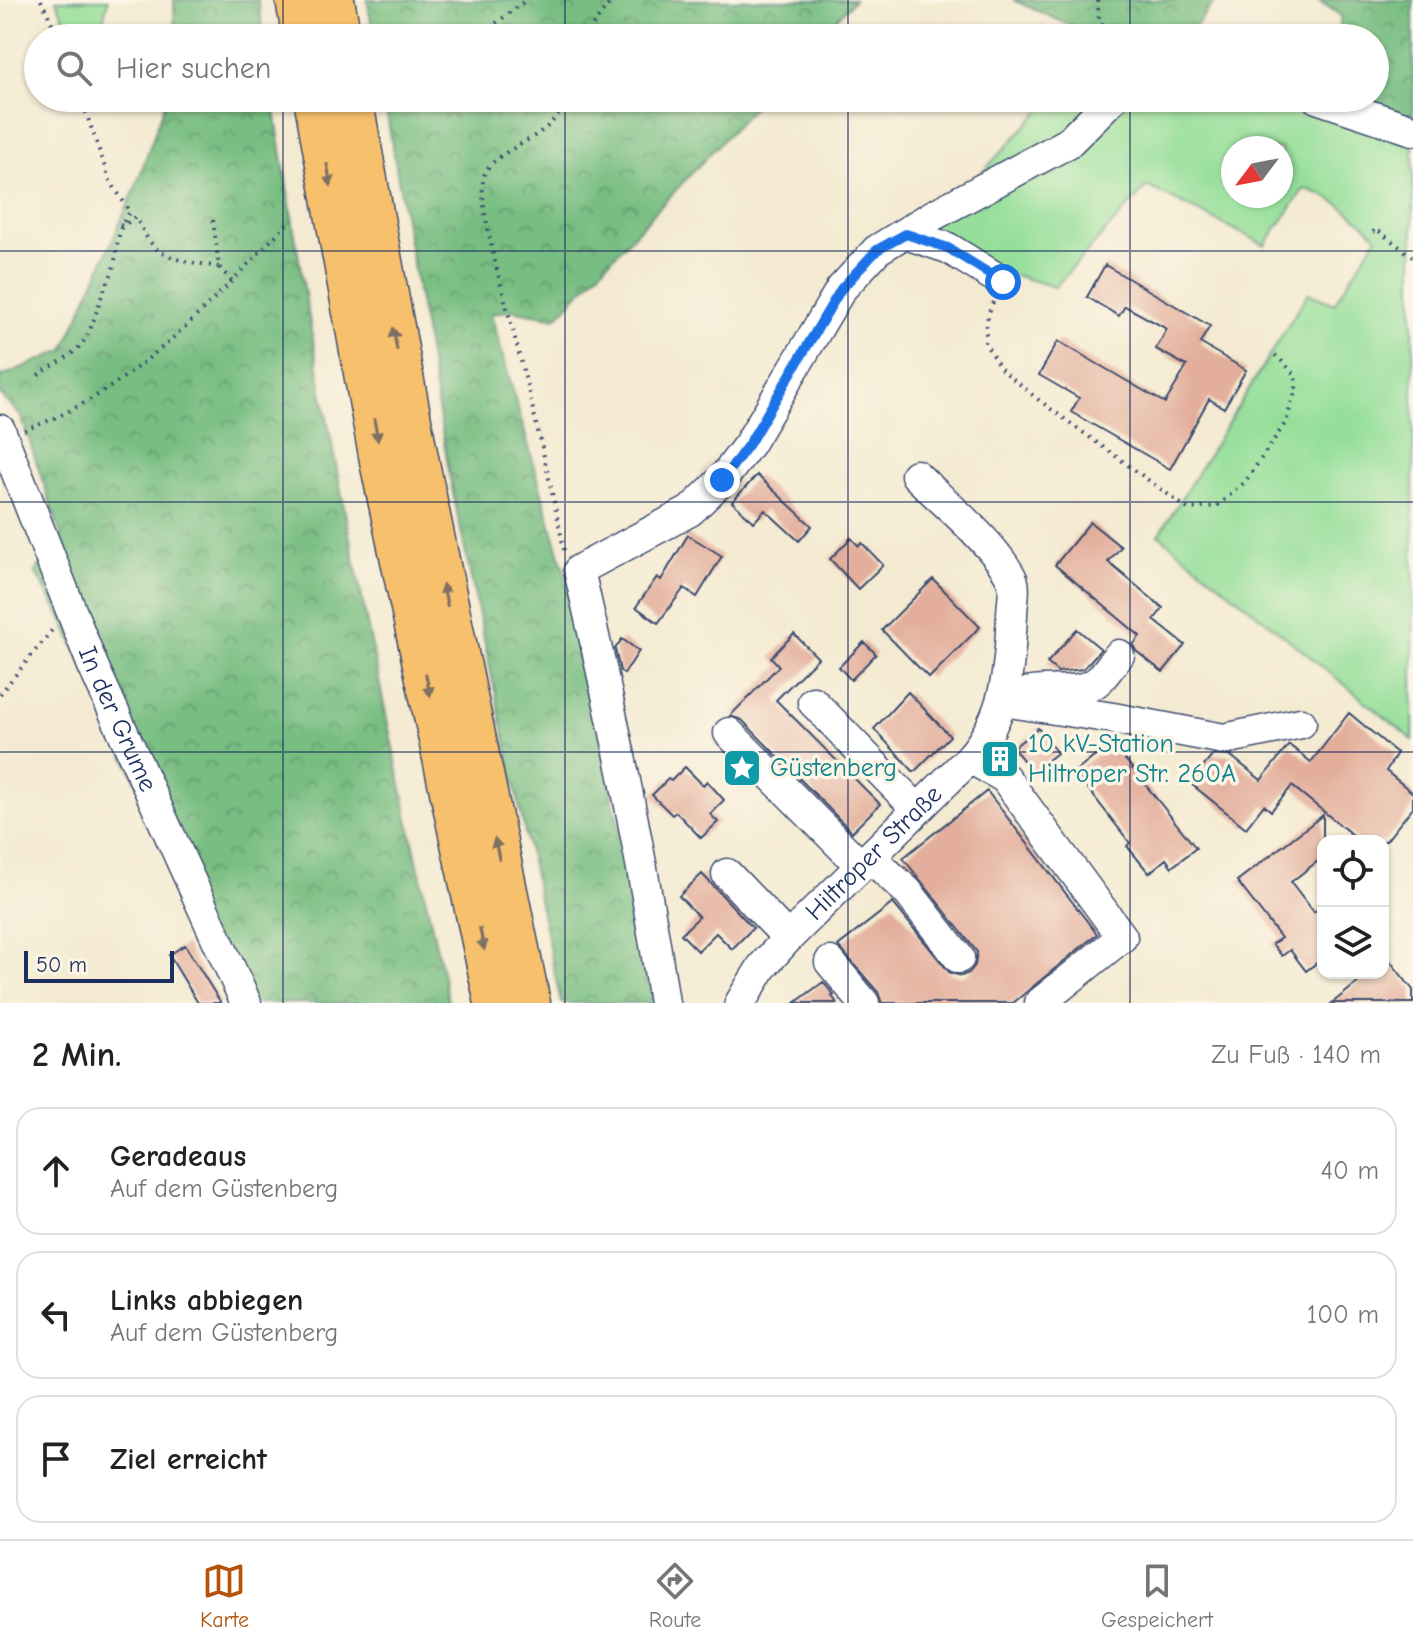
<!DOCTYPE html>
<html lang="de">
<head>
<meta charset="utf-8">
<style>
	body { margin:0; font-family:"Comic Neue",sans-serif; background:#f6f6f6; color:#222 }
	.controls { position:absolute; right:24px; bottom:24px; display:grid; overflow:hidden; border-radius:16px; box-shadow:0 2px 6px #0004 }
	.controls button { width:72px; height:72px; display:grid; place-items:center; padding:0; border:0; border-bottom:2px solid #e0e0e0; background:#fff; color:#222; font:40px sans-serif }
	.compass { position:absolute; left:1221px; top:136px; width:72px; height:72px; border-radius:50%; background:#fff; box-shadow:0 2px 6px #0004; rotate:238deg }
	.scale { position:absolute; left:24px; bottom:20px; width:150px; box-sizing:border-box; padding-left:8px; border:4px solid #1b2f5e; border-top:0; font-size:22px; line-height:28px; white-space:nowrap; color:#1b2f5e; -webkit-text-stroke:6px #fcf5e5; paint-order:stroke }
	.stop { position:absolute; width:24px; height:24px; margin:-18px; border:6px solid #1a73e8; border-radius:50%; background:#fff }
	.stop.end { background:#1a73e8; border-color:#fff; box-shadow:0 2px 8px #0008 }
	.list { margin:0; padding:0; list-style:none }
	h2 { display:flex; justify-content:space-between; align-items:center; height:104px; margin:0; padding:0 32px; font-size:34px }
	h2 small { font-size:26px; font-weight:400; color:#767676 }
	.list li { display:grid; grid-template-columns:52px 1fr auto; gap:24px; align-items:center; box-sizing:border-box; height:128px; margin:0 16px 16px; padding:0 16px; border:2px solid #e0e0e0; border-radius:24px }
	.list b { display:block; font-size:30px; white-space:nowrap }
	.list p { margin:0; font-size:26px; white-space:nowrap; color:#767676 }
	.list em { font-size:26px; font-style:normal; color:#767676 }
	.icon { flex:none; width:44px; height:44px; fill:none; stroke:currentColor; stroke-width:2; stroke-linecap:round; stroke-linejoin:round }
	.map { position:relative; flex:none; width:1413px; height:1003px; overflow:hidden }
	.search { position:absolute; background:#fff; box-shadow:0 2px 6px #0004; left:24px; right:24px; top:24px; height:88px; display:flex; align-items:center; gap:20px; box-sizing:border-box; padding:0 28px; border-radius:44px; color:#767676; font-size:30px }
	.sheet { height:536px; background:#fff }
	nav { display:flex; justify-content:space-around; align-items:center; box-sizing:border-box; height:112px; border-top:2px solid #e0e0e0; background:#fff; font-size:22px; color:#767676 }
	nav a { display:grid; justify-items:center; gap:4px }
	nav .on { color:#b45309 }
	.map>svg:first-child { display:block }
</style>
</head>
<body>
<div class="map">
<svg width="1413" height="1003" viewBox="0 0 1413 1003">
	<defs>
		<pattern id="forest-crowns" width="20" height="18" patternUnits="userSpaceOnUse" patternTransform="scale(2)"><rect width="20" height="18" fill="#78be82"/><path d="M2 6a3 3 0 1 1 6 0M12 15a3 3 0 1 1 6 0" fill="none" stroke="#629b6e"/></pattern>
	</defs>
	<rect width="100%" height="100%" fill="#fcf5e5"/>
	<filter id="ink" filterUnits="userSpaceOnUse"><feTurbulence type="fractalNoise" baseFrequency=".0125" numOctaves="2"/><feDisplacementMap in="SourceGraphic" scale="16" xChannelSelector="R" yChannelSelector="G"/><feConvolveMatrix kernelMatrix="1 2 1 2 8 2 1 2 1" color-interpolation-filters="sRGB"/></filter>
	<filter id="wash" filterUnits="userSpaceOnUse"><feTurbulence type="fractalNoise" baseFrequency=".006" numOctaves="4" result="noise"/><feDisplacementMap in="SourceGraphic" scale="32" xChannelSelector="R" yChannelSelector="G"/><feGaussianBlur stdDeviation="1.8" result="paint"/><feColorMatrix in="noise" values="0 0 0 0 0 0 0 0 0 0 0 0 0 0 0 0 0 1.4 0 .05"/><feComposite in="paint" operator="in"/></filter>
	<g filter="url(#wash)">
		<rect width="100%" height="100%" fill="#f4ead1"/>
		<path fill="#96df9a" stroke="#58877c" stroke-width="2" fill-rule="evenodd" d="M56 0H108L99 38H73Z
			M1052 98H1298L1328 107 1413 141V740L1159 535 1308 293 1334 304 1377 237C1359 217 1330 194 1304 189L1265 245 1147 186 1055 287 987 267 927 231ZM1233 148H1281V196H1233Z"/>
		<path fill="url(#forest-crowns)" stroke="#4a7670" stroke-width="2" d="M174 0H258L264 38H175Z
			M367 0H854L819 38H374Z
			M1013 0H1216L1186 38H1098Z
			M1318 0H1413V141L1329 98H1375V38H1338L1341 16Z
			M167 98H273C319 402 381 703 449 1003H237L62 619 35 572 62 538 21 416 0 394V377L64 350 135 189Z
			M384 98H762L556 318 511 310 491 314 565 574 656 1003H561L452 488Z"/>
		<g id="blocks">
			<path fill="#e3ae9b" d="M1105 265 1210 326 1200 343 1246 370 1224 408 1209 399 1170 469 1071 412 1079 398 1039 375 1058 341 1165 403 1187 366 1156 349 1167 329 1125 306 1119 316 1087 297Z
				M757 475 812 526 799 541 765 510 754 522 732 502Z
				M1090 522 1121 547 1108 562 1163 608 1154 620 1185 645 1163 672 1136 651 1133 645 1140 636 1055 565Z
				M688 535 722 556 697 597 684 588 658 623 636 607 657 577 661 580Z
				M851 538 859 546 862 543 883 565 858 589 830 559Z
				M933 579 980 627 929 678 882 630Z
				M1077 629 1101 649 1083 669 1058 672 1047 663Z
				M794 634 818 658 776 700 880 804 852 832 742 720 730 716 779 666 771 657Z
				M622 639 639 651 624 674 620 671 615 649Z
				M864 642 876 654 851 680 839 667Z
				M908 692 950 736 914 772 874 729Z
				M1349 713 1397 753 1386 771 1413 793V807L1386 841H1360L1292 786 1271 811 1264 805 1246 828 1190 783 1213 755 1231 756 1261 780 1289 745 1311 762Z
				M1038 728 1057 753 1033 772 1013 748Z
				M1112 743 1196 848 1172 867 1166 859 1149 873 1127 846 1130 843 1075 772Z
				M685 767 703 785 707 781 724 800 710 814 718 822 701 838 676 812 672 815 652 795 668 779 671 781Z
				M987 791 1097 934 1013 1003H882L878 992 838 946 893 903 950 973 962 976 969 973 975 965 977 952 903 858Z
				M1323 815V857L1291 882 1314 912 1323 905V958L1306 971 1290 950 1282 956 1272 944 1281 938 1237 881Z
				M702 874 753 928 732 949 716 933 698 951 681 934 699 917 679 896Z
				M185 945 221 1003H198L169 955Z
				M1383 952 1413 990V1003H1332L1370 973H1383Z
				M823 982 834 995 832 996 837 1003H795Z"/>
		</g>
	</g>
	<g filter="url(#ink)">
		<use href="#blocks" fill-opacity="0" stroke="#3c4b6f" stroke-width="2"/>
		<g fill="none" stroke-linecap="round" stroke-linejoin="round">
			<g stroke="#3c4b6f" stroke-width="33">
				<g id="minor">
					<path d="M1317 98 1413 130"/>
					<path d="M906 234 948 248 1003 282"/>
					<path id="s1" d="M0 430 93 666 246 1003"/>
					<path d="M1023 694C1046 686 1080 697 1099 680 1106 673 1112 663 1119 655"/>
					<path d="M1003 701 1113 718 1224 739 1301 723"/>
					<path d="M813 702 917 809"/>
					<path d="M729 733 861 866"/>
					<path d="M970 758 1005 778 1122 937 1040 1003"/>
					<path d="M870 857 907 891 959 958"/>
					<path d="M727 874 788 938"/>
					<path d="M830 962 864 1003"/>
					<path d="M664 1003C643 857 612 714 579 570L690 511 722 480 749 444 841 289 877 250 932 216 1068 143 1113 98"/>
					<path id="s2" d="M740 1003 762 967 788 938 970 758C1007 715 1009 670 1012 615 1012 604 1016 588 1012 579 994 543 945 504 916 475"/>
				</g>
			</g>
			<g stroke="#3c4b6f" stroke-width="45">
				<path id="highway" d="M297 0 304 38
					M333 0 340 38
					M315 98 382 466 496 1003
					M351 98 417 458 529 1003"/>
			</g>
			<path stroke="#3c4b6f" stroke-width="4" stroke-dasharray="2 6" stroke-linecap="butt" d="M41 0 59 38
				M1097 0 1099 19 1112 38
				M477 38 526 0
				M583 38 612 0
				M213 220 219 267 232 281
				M120 225 123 226 135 217C140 224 143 232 148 239 163 262 194 262 219 267
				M1373 232 1376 229 1413 257
				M993 302 988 315 985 343 1000 368 1040 401 1188 509 1217 506 1245 482 1286 422 1296 388 1295 374 1271 351
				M38 375C86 346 85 348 102 295 106 285 112 276 114 265 119 243 116 230 130 212L109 179 81 98
				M24 430C131 394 210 303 287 224
				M564 550C550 480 534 411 516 342 508 309 476 204 484 176 492 147 557 140 565 98
				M0 694 53 629"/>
			<use href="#minor" stroke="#fff" stroke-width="30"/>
			<use href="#highway" stroke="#f7c06c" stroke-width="42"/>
		</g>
		<defs><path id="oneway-solid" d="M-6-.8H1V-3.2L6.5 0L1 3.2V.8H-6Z" transform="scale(2)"/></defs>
		<g fill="#7e7064">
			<use href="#oneway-solid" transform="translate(329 175) rotate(80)"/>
			<use href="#oneway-solid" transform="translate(395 339) rotate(-100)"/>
			<use href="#oneway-solid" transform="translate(376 430) rotate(80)"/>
			<use href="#oneway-solid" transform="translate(445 595) rotate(-102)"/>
			<use href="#oneway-solid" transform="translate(428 685) rotate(78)"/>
			<use href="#oneway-solid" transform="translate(497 849) rotate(-102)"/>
			<use href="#oneway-solid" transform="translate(482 939) rotate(78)"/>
		</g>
	</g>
	<g fill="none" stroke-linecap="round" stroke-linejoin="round" filter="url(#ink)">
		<path stroke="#1a73e8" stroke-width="10" d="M722 480 749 444 841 289 877 250 906 234 948 248 1003 282"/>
	</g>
	<path fill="none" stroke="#1b2f5e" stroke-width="2" stroke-opacity="0.55" d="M283 0V38M565 0V38M848 0V38M1130 0V38M283 98V1003M565 98V1003M848 98V1003M1130 98V1003M0 251H1413M0 502H1413M0 752H1413"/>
	<defs>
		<g id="building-square" transform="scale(2)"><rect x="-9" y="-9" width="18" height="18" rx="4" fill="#0f9aa8" stroke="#fcf5e5"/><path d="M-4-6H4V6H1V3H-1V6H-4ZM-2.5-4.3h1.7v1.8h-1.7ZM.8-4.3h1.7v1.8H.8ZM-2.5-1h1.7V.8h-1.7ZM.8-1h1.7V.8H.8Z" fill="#fff"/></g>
		<g id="sight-square" transform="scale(2)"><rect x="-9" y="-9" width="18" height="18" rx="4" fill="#0f9aa8" stroke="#fcf5e5"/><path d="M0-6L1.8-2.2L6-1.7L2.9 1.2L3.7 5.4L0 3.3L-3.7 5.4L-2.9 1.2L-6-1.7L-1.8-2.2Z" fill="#fff"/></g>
	</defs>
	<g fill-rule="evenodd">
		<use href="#building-square" x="1000" y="759"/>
		<use href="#sight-square" x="742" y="768"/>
	</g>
	<g text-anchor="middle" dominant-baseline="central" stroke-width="7" stroke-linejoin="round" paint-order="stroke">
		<g font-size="26" fill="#1b2f5e" stroke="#fcf5e5">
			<text stroke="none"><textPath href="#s1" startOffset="312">In der Grume</textPath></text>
			<text stroke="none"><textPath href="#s2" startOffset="202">Hiltroper Straße</textPath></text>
		</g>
		<g font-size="26" fill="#0d838f" stroke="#fcf5e5" text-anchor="start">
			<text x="1028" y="744">10 kV-Station<tspan x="1028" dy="30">Hiltroper Str. 260A</tspan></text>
			<text x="770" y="768">Güstenberg</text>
		</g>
	</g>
</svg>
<div class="controls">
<button><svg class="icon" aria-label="locate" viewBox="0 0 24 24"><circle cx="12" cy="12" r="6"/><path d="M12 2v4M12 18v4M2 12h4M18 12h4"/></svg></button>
<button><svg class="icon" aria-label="layers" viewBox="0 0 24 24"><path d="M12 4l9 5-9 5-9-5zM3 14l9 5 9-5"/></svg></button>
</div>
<svg class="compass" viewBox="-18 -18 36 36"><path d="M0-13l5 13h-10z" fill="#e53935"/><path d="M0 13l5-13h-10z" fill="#767676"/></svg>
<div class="scale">50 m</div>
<div class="stop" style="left:1003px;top:282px"></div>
<div class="stop end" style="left:722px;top:480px"></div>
<div class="search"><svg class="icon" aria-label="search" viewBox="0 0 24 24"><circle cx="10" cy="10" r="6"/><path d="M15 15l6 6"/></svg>Hier suchen</div>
</div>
<section class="sheet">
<h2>2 Min.<small>Zu Fuß · 140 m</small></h2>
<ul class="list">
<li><svg class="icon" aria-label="ahead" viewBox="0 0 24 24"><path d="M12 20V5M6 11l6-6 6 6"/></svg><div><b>Geradeaus</b><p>Auf dem Güstenberg</p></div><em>40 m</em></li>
<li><svg class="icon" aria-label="left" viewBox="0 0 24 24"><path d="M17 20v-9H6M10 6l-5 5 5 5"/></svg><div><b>Links abbiegen</b><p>Auf dem Güstenberg</p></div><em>100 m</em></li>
<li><svg class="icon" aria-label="arrive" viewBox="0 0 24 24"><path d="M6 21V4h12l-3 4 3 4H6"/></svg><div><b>Ziel erreicht</b></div></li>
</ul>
</section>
<nav>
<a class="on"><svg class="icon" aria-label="map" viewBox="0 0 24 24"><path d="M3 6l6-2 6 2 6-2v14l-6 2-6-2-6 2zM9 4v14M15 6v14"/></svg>Karte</a>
<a><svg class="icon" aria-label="directions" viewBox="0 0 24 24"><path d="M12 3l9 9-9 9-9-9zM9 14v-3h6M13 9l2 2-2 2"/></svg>Route</a>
<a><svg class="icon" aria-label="saved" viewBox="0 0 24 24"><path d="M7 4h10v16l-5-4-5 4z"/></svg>Gespeichert</a>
</nav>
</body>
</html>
